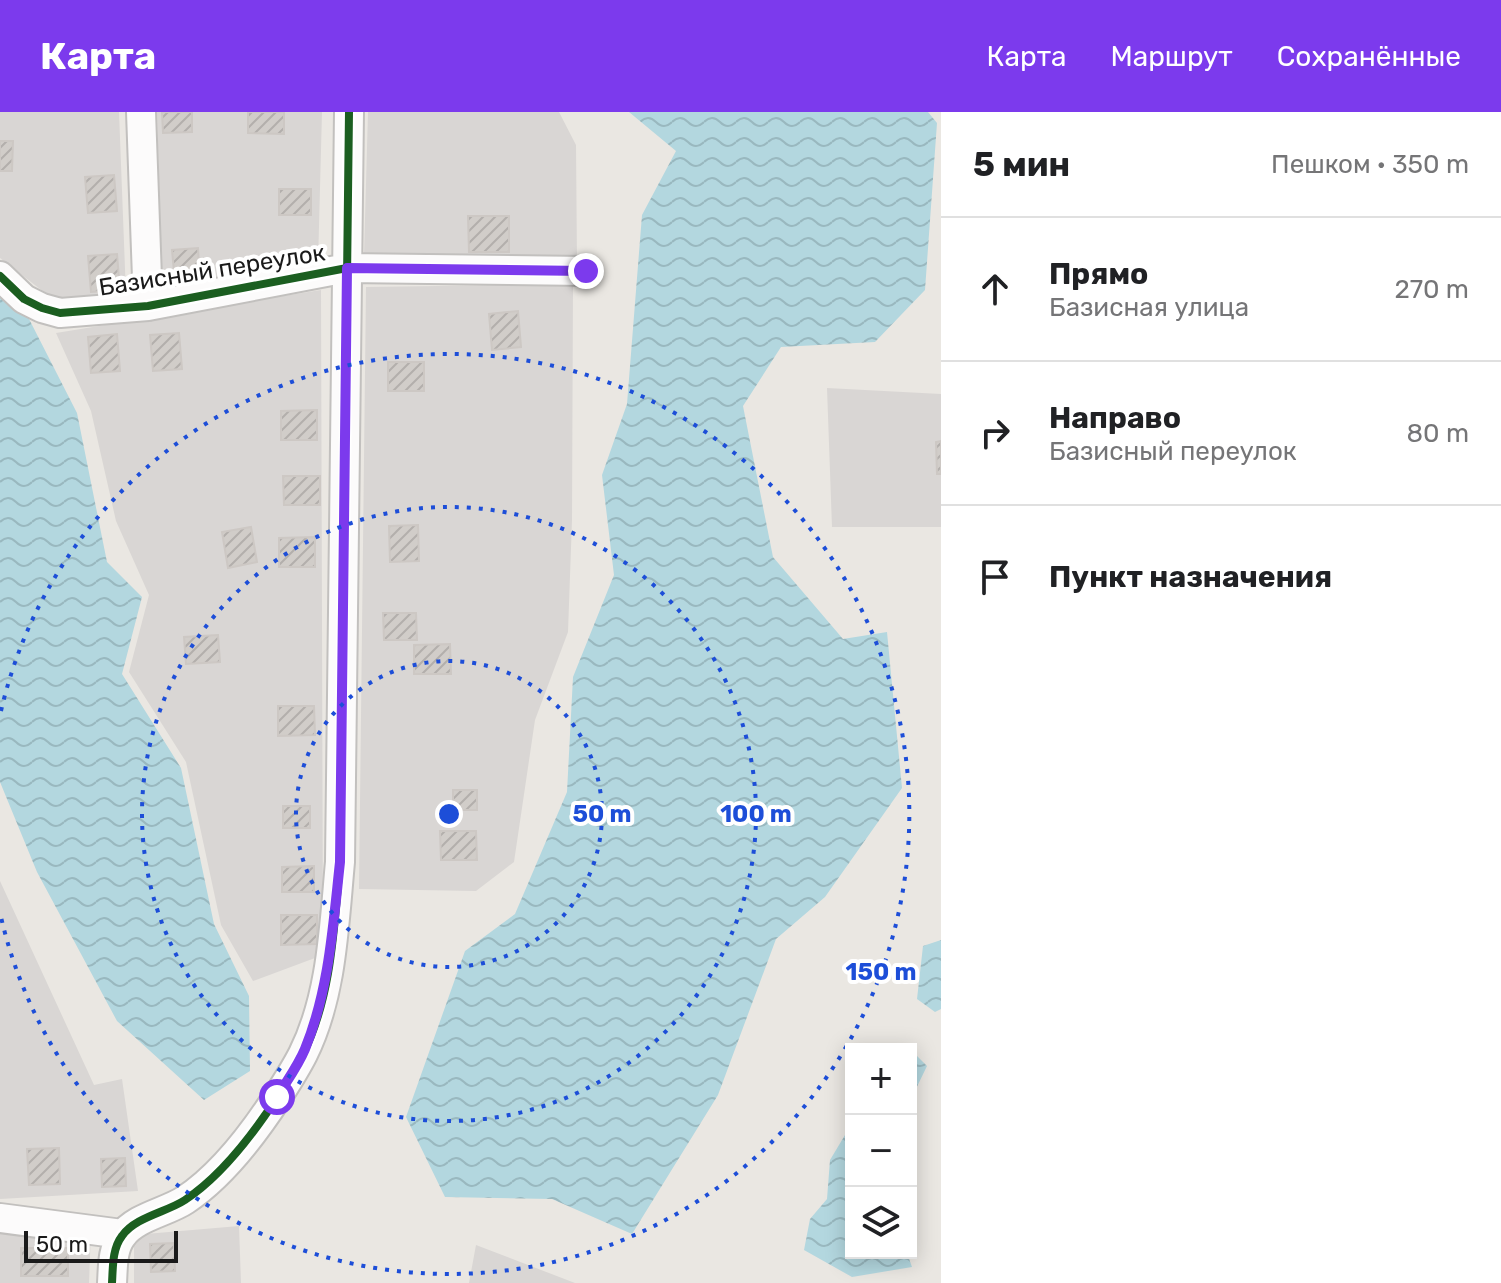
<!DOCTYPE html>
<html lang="ru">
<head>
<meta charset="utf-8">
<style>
	body { margin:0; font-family:Rubik,sans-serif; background:#f2f2f2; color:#202124 }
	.controls { position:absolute; right:24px; bottom:24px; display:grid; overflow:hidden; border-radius:0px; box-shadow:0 4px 20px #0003 }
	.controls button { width:72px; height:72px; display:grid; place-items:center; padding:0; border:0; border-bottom:2px solid #e0e0e0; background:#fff; color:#202124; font:40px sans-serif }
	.scale { position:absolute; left:24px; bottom:20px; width:154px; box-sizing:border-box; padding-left:8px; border:4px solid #1a1a1a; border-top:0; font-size:22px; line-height:28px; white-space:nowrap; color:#1a1a1a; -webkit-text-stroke:6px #fff; paint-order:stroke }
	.stop { position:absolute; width:24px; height:24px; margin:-18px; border:6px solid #7c3aed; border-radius:50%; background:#fff }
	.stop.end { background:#7c3aed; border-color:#fff; box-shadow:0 2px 8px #0008 }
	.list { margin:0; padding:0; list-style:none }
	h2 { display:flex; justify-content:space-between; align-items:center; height:104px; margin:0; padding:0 32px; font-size:34px }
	h2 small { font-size:26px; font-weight:400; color:#757577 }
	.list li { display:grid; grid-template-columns:52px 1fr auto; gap:24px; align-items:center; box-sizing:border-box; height:144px; padding:0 32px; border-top:2px solid #e0e0e0 }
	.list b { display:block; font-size:30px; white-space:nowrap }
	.list p { margin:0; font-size:26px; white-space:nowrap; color:#757577 }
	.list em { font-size:26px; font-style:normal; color:#757577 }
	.icon { flex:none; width:44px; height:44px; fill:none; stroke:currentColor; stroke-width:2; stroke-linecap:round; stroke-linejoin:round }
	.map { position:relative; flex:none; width:941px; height:1171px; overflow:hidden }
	header { display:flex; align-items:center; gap:48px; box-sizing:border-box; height:112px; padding:0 40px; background:#7c3aed; color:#fff }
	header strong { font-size:38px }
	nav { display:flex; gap:44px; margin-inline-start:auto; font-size:28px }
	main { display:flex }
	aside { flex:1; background:#fff }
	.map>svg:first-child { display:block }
</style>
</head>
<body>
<header>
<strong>Карта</strong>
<nav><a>Карта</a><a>Маршрут</a><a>Сохранённые</a></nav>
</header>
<main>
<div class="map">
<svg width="941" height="1171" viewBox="0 0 941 1171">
	<defs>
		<pattern id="water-waves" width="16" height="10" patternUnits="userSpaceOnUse" patternTransform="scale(2)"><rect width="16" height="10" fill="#b3d7df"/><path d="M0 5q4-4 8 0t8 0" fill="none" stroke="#99b8bf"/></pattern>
		<pattern id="building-hatch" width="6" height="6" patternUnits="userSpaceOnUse" patternTransform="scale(2)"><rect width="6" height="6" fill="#d1cdc9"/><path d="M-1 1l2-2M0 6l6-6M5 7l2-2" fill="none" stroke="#b3afac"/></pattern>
	</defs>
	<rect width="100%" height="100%" fill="#eae7e2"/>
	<path fill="#d9d6d4" d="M0 0H119L126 183 62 194 0 146Z
		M157 0H322L318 152 162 176Z
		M368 0H559L576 33 577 151 364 143Z
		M573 172 572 408 568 520 535 608 514 750 476 779 359 777 366 175Z
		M321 178 323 843 253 869 221 813 186 650 129 560 149 483 116 409 91 299 56 221Z
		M827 276 941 282V415H832Z
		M0 769 94 973 122 967 138 1079 0 1087Z
		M239 1114 241 1171H134V1123Z
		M0 1117H91L89 1171H0Z
		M476 1133 575 1171H469Z"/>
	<path fill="url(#water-waves)" d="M629 0H928L937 11 925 178 875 230 781 235 743 294 773 445 843 527 887 520 902 676 825 785 776 827 718 983 632 1122 552 1087 445 1085 406 1005 465 839 515 802 567 680 573 565 614 463 602 363 627 292 642 103 676 39Z
		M0 179 28 205 77 301 107 450 142 485 122 562 181 656 214 812 249 884 250 959 204 988 117 909 37 760 0 670Z
		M941 828V897L935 900 917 887 923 834Z
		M911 938 927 954 911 987Z
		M851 1013V1141H907L912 1155 852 1165 804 1138 810 1107 827 1087 830 1048Z"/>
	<path fill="url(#building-hatch)" stroke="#cdc8c4" stroke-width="2" d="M162 0H192V20L163 21Z
		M248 0H284V22L248 21Z
		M0 29H13L12 59H0Z
		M114 63 117 99 88 101 85 65Z
		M279 77H311V103H279Z
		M468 104H509V140H469Z
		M198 136 200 168 175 170 172 138Z
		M117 142 120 178 91 180 88 144Z
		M518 199 521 235 492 238 489 202Z
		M179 221 182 257 153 259 150 223Z
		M117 222 120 259 91 261 88 225Z
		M388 250H424V279H388Z
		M317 298V328H281V299Z
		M941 329V362H937L936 330Z
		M283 364H320V393H284Z
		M418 413 419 449 390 450 389 414Z
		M251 415 257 450 228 456 222 420Z
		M315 425V455H279V426Z
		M383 501H416L417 528H384Z
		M218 523 220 550 186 552 184 525Z
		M450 532 451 562H414V533Z
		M278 594H314L315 623 278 624Z
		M453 678H477V698H453Z
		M283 694H310V716H283Z
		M440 719H476L477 748H441Z
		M314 754V780H282V755Z
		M281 803H317V832L281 833Z
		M59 1036 60 1072 29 1073 27 1037Z
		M125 1046 126 1074 102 1075 101 1047Z
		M174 1131 175 1159 151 1160 150 1132Z
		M21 1136H68V1164H21Z"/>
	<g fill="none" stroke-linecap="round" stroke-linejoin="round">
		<g stroke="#c2c0be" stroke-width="32">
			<path id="minor" d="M141 0 148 194
				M0 164 24 187 42 196 60 201 148 194 347 156 586 159
				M0 1106 122 1122
				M112 1171C113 1156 112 1137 122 1124 135 1105 167 1100 185 1088 223 1063 254 1021 278 984 287 970 296 956 303 942 332 884 334 814 340 750L349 0"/>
		</g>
		<use href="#minor" stroke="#fcfbfb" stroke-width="28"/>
		<g stroke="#fff" stroke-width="13">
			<path id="cycleway" d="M0 164 24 187 42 196 60 201 148 194 347 156 586 159
				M112 1171C113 1156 112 1137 122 1124 135 1105 167 1100 185 1088 223 1063 254 1021 278 984 287 970 296 956 303 942 332 884 334 814 340 750L349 0"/>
		</g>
		<use href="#cycleway" stroke="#1b5e20" stroke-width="8"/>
	</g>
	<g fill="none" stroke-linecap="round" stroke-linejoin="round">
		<path stroke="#7c3aed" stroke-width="10" d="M277 985C286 970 298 954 305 937 329 878 333 814 340 750L347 156 586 159"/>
	</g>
	<g fill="none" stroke="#1d4ed8" stroke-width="4" stroke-dasharray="4 8">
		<circle cx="449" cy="702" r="153"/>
		<circle cx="449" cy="702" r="307"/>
		<path d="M1 599A460 460 0 1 1 1 805"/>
	</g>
	<g text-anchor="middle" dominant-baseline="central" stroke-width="8" stroke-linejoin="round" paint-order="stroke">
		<g font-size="24" fill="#1a1a1a" stroke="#fff">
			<text transform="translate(212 158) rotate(-9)">Базисный переулок</text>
		</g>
	</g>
	<circle cx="449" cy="702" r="12" fill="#1d4ed8" stroke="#fff" stroke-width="4"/>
	<g font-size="24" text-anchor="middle" font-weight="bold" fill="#1d4ed8" stroke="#fff" stroke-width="8" stroke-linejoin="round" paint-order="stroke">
		<text x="602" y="710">50 m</text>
		<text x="756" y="710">100 m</text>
		<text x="881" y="868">150 m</text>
	</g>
</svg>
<div class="controls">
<button>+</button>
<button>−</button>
<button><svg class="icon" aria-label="layers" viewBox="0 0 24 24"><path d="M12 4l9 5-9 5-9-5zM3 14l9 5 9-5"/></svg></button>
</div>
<div class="scale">50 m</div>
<div class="stop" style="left:277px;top:985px"></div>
<div class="stop end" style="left:586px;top:159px"></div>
</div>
<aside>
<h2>5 мин<small>Пешком · 350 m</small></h2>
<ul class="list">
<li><svg class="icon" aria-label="ahead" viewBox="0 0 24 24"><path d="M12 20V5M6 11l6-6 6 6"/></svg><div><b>Прямо</b><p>Базисная улица</p></div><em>270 m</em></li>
<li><svg class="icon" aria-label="right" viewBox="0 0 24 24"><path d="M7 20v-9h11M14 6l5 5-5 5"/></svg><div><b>Направо</b><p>Базисный переулок</p></div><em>80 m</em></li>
<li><svg class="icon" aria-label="arrive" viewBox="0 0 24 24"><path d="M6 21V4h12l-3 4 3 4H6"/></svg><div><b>Пункт назначения</b></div></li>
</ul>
</aside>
</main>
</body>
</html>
